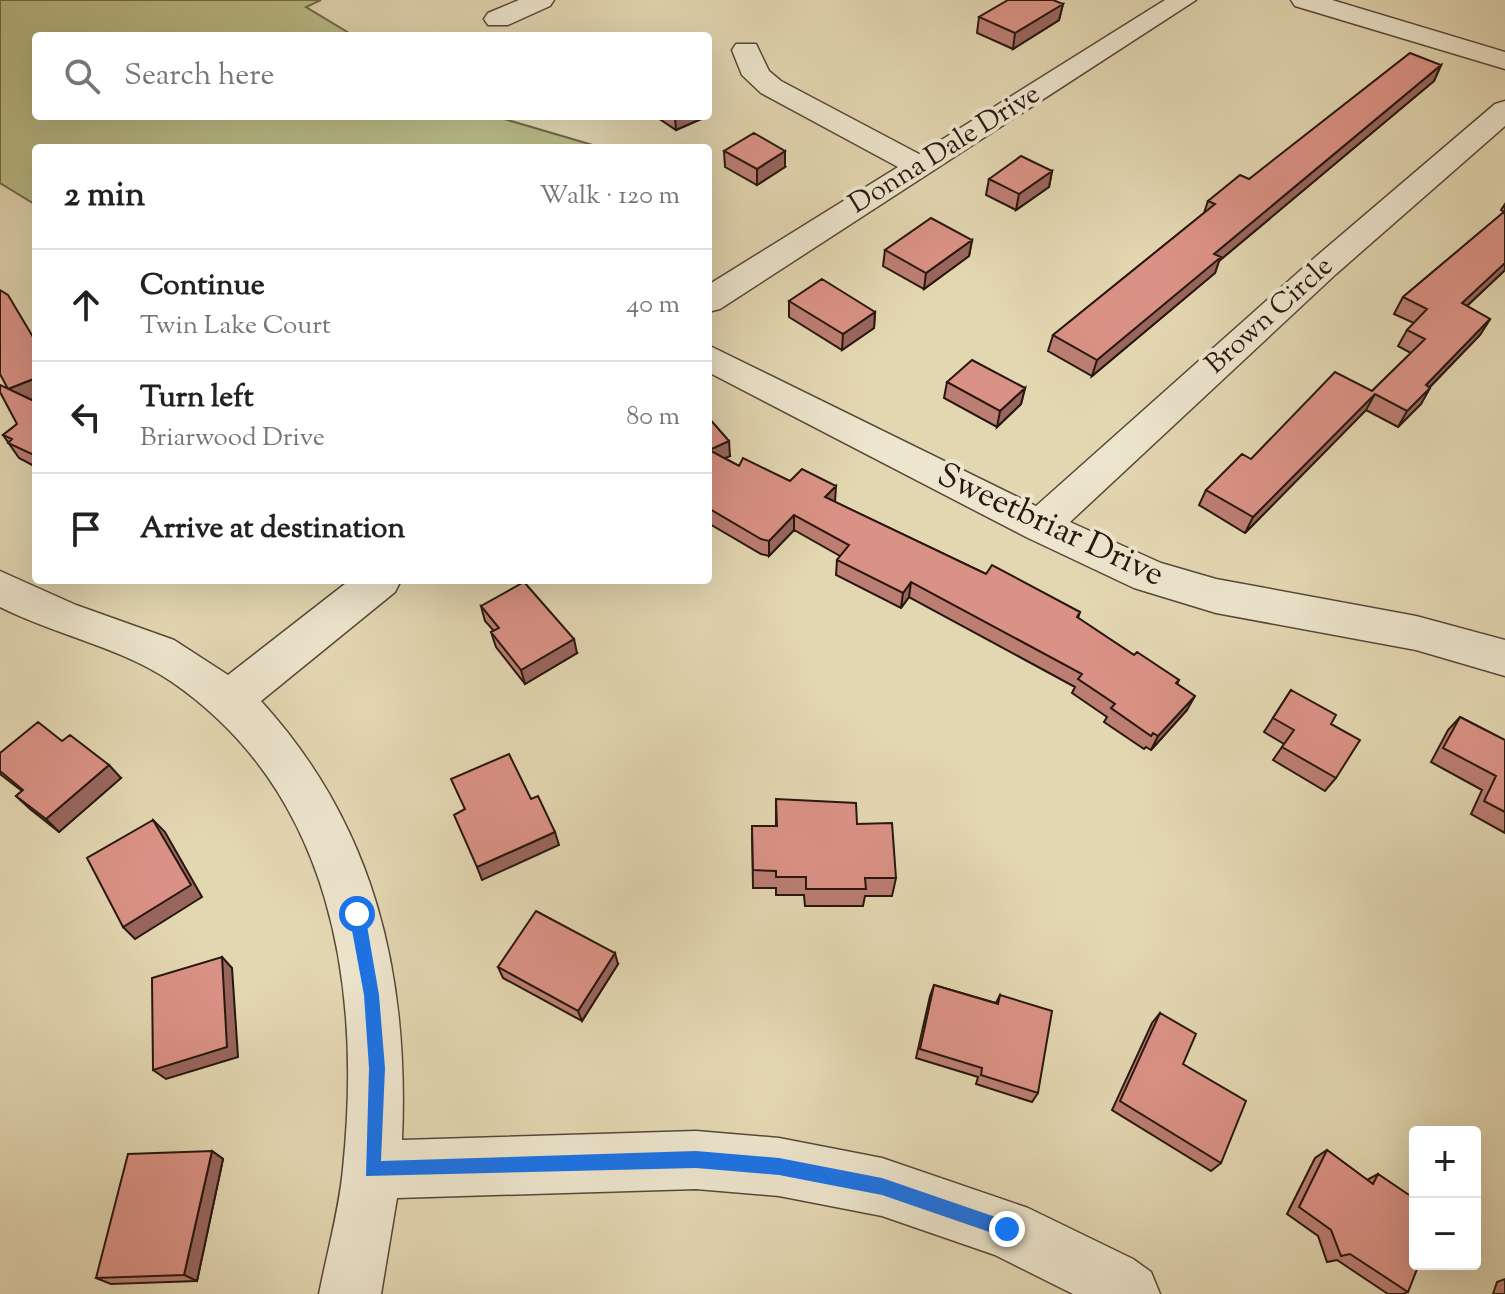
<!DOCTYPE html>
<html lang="en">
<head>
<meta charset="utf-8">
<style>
	body { margin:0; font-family:"Sorts Mill Goudy",serif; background:#f2f2f2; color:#222 }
	.controls { position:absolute; right:24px; bottom:24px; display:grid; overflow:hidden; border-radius:8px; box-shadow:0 8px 32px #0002 }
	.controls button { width:72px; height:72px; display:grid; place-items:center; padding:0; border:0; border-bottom:2px solid #e0e0e0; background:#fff; color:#222; font:40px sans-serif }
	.stop { position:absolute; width:24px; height:24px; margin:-18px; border:6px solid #1a73e8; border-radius:50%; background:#fff }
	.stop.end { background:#1a73e8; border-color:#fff; box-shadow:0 2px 8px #0008 }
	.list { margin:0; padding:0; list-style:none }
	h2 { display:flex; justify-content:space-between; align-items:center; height:104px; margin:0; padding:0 32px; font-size:34px }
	h2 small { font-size:26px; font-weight:400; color:#767676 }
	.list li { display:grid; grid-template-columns:52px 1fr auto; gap:24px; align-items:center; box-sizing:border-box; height:112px; padding:0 32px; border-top:2px solid #e0e0e0 }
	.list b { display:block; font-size:30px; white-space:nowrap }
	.list p { margin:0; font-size:26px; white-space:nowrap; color:#767676 }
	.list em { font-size:26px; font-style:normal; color:#767676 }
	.icon { flex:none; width:44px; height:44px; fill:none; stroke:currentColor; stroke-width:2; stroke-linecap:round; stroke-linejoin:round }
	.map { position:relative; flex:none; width:1505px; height:1294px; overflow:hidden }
	.search { position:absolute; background:#fff; box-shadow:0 8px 32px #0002; left:32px; top:32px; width:680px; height:88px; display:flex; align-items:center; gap:20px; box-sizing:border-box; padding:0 28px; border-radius:8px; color:#767676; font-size:30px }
	.panel { position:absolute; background:#fff; box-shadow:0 8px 32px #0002; left:32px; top:144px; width:680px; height:440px; border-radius:8px }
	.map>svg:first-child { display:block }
</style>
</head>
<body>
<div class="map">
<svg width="1505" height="1294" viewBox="0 0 1505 1294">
	<rect width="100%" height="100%" fill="#e3d7b2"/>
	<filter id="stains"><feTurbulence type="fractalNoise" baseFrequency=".0025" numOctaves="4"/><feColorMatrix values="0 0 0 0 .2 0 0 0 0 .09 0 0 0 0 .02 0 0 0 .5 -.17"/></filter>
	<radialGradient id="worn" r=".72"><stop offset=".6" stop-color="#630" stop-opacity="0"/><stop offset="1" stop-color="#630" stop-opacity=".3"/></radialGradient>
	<path fill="#bbbc87" stroke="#726a4b" stroke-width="2" d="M0 0H321L306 7 354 36H36V116H494L603 148H36V205L0 183Z"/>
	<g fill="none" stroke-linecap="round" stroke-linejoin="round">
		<g stroke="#574738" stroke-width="3">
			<path id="minor" d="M519 0H554L550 6 508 25H488L484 19 488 13Z
				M1165 0H1196L720 309 708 312V285L898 167 761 93 742 75 732 50 736 44H756L769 71 781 81 919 154Z
				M1291 0H1332L1505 52V69L1295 6Z
				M1505 101V126L1336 274 1070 522 1161 563 1216 579 1416 616 1505 640V676L1416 650 1216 613 1134 588 1026 537 708 372V345L1036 506 1312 260 1495 104Z
				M0 571 76 605 174 640 228 675 350 580H401L395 592 261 701C375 826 409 974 402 1140L696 1131 779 1138 882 1158 1028 1208 1133 1259 1151 1272 1160 1294H1073L995 1255 882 1216 779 1196 696 1189 397 1198 381 1294H319C327 1253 339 1211 343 1169 362 987 333 793 172 682 121 647 55 635 0 607Z"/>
		</g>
		<use href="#minor" fill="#ede5cd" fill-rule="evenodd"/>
	</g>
	<path fill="#bc7e73" stroke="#28170f" stroke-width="2" d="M1063 4 1059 20 1013 49 977 33 979 17Z
		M1441 65 1434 81 1219 261 1215 273 1092 376 1048 351 1053 335 1204 213 1208 201 1249 179Z
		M655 116H708L676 130Z
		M724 151 785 167 757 185 725 167Z
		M1052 171 1049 187 1016 210 986 195 989 179Z
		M1505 204V270L1467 306 1490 319 1480 335 1430 387 1421 404 1398 427 1366 410 1245 533 1199 505 1206 490 1251 459 1372 391 1411 353 1398 346 1407 330 1414 323 1394 314 1403 297 1504 212 1501 210Z
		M972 240 969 256 924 289 883 266 885 250Z
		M789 301 875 312 874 328 842 350 789 317Z
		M36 341V398L31 400 36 402V467L19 458 3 435 17 424 9 389Z
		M947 382 1025 388 1021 404 997 427 944 398Z
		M708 417 730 456 725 458 739 466 835 502 986 574 1080 612 1078 618 1134 655 1179 680 1177 684 1187 710 1151 750 1146 747 1144 749 1104 722 1107 717 1072 693 1075 687 909 597 901 608 836 575 837 560 840 556 794 530 769 556 761 554 708 523Z
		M481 606 577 653 525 684 496 647 491 632 494 631 485 621Z
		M1291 690 1331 724 1336 778 1325 791 1273 760 1284 744 1264 732Z
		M1460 717 1505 740V833L1471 814 1482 790 1431 762 1448 730Z
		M62 741 121 778 59 832 30 809 16 796 22 791 0 774V753Z
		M776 799 857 824 896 878 892 896H865L863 906H805L804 895H776V888H753L752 826H776Z
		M618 964 582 1021 503 978 498 967Z
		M934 985 996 1003 1000 995 1038 1093 1032 1102 976 1084 978 1077 916 1058 930 996Z
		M1160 1013 1183 1064 1221 1163 1211 1171 1112 1110 1152 1023Z
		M1327 1150 1367 1180 1378 1174 1408 1292 1403 1294H1388L1337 1260 1327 1262 1318 1236 1287 1214 1315 1158Z
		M212 1151 223 1159 197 1281 111 1284 96 1278Z
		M1505 1279V1294H1493L1497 1282Z"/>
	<path fill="#99665e" stroke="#28170f" stroke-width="2" d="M1063 4 1059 20 1013 49 1015 33Z
		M1441 65 1434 81 1219 261 1215 273 1092 376 1097 360 1214 254Z
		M675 116H708L676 130Z
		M785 151V167L757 185V169Z
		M1052 171 1049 187 1016 210 1019 194Z
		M972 240 969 256 924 289 926 273Z
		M1505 263V270L1453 319 1462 303Z
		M875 312 874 328 842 350 843 334Z
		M1490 319 1480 335 1416 401 1426 385Z
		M36 378V398L19 405 8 389Z
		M1025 388 1021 404 997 427 1000 411Z
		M1430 388 1421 404 1398 427 1407 411Z
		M1375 394 1366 410 1245 533 1253 517Z
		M729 441 730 456 710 466 709 450Z
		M836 486 835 502 825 497Z
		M794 515V530L769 556V541Z
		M911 582 909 597 901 608 903 593Z
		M574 639 577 653 525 684 521 670Z
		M1195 696 1187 710 1151 750 1158 736Z
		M109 765 121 778 59 832 46 819Z
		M153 820 165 832 202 897 135 939 123 927Z
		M555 832 559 845 482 880 477 867Z
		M615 953 618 964 582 1021 578 1011Z
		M222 957 232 968 238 1057 166 1079 153 1070Z
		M212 1151 223 1159 197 1281 184 1275Z"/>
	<path fill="#db9286" stroke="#28170f" stroke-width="2" d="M1008 0H1053L1063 4 1015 33 979 17Z
		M1410 53 1441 65 1214 254 1221 257 1097 360 1053 335 1215 204 1208 201 1240 175 1249 179Z
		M754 133 785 151 757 169 724 151Z
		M1021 156 1052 171 1019 194 989 179Z
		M1505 211V263L1462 303 1490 319 1426 385 1430 388 1407 411 1375 394 1253 517 1206 490 1242 454 1251 459 1335 372 1372 391 1425 339 1407 330 1427 309 1403 297Z
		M931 218 972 240 926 273 885 250Z
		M822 279 875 312 843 334 789 301Z
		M0 290 8 295 36 342V378L8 389 0 374Z
		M972 360 1025 388 1000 411 947 382Z
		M0 385 36 402V456L8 443 12 439 3 435 17 424 0 392Z
		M708 417 729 441 709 450 739 466 743 458 790 481 802 469 836 486 825 497 986 574 992 565 1080 612 1077 617 1134 655 1137 652 1179 680 1176 683 1195 696 1158 736 1153 733 1151 736 1111 708 1115 704 1078 679 1082 674 911 582 903 593 837 560 849 545 794 515 769 541 761 539 708 508Z
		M524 582 574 639 521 670 491 632 499 628 481 606Z
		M1291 690 1336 715 1331 724 1360 740 1336 778 1282 747 1294 730 1273 718Z
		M1460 717 1505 740V812L1484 801 1496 776 1443 748Z
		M38 722 62 741 70 735 109 765 46 819 16 796 23 790 0 771V753Z
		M509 754 531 799 538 796 555 832 477 867 454 815 465 809 451 779Z
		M776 799 856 803 857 824 892 823 896 878H865L866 889H806V877H776V871L753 870 752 826H777Z
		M153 820 191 885 123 927 87 858Z
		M536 911 615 953 578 1011 498 967Z
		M222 957 227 1047 153 1070 152 978Z
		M934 985 998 1004 1000 995 1052 1011 1038 1093 981 1075 982 1068 920 1049Z
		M1160 1013 1196 1034 1183 1064 1246 1101 1221 1163 1120 1101Z
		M1327 1150 1373 1184 1378 1174 1415 1199V1264H1419L1408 1292 1350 1254 1341 1256 1331 1230 1299 1207Z
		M212 1151 184 1275 96 1278 128 1154Z"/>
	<path fill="#1a73e8" d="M357 906 365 914 379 995 385 1068 381 1161 696 1151 779 1158 882 1178 1013 1223V1235L1007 1238 882 1195 779 1175 696 1168 366 1176 369 1068 364 995 349 914Z"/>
	<g text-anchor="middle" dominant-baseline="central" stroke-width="8" stroke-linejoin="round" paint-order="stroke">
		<g font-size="28" fill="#28170f" stroke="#ede5cd">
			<text transform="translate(945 150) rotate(-32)">Donna Dale Drive</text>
			<text transform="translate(1270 316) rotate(-42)">Brown Circle</text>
		</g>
		<g font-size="34" fill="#28170f" stroke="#ede5cd">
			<text transform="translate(1050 526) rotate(25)">Sweetbriar Drive</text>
		</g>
	</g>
	<rect width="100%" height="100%" filter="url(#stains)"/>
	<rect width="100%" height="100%" fill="url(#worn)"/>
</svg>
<div class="controls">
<button>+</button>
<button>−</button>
</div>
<div class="stop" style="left:357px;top:914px"></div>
<div class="stop end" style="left:1007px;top:1229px"></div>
<div class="search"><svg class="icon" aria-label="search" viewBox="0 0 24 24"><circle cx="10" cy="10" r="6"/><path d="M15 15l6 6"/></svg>Search here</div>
<section class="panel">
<h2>2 min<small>Walk · 120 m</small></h2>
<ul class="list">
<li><svg class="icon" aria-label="ahead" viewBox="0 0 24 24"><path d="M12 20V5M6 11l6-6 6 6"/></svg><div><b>Continue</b><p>Twin Lake Court</p></div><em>40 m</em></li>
<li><svg class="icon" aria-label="left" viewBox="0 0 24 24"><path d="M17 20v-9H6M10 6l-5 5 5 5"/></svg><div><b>Turn left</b><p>Briarwood Drive</p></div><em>80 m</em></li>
<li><svg class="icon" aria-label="arrive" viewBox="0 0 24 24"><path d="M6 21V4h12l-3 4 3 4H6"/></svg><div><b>Arrive at destination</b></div></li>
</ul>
</section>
</div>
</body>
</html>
